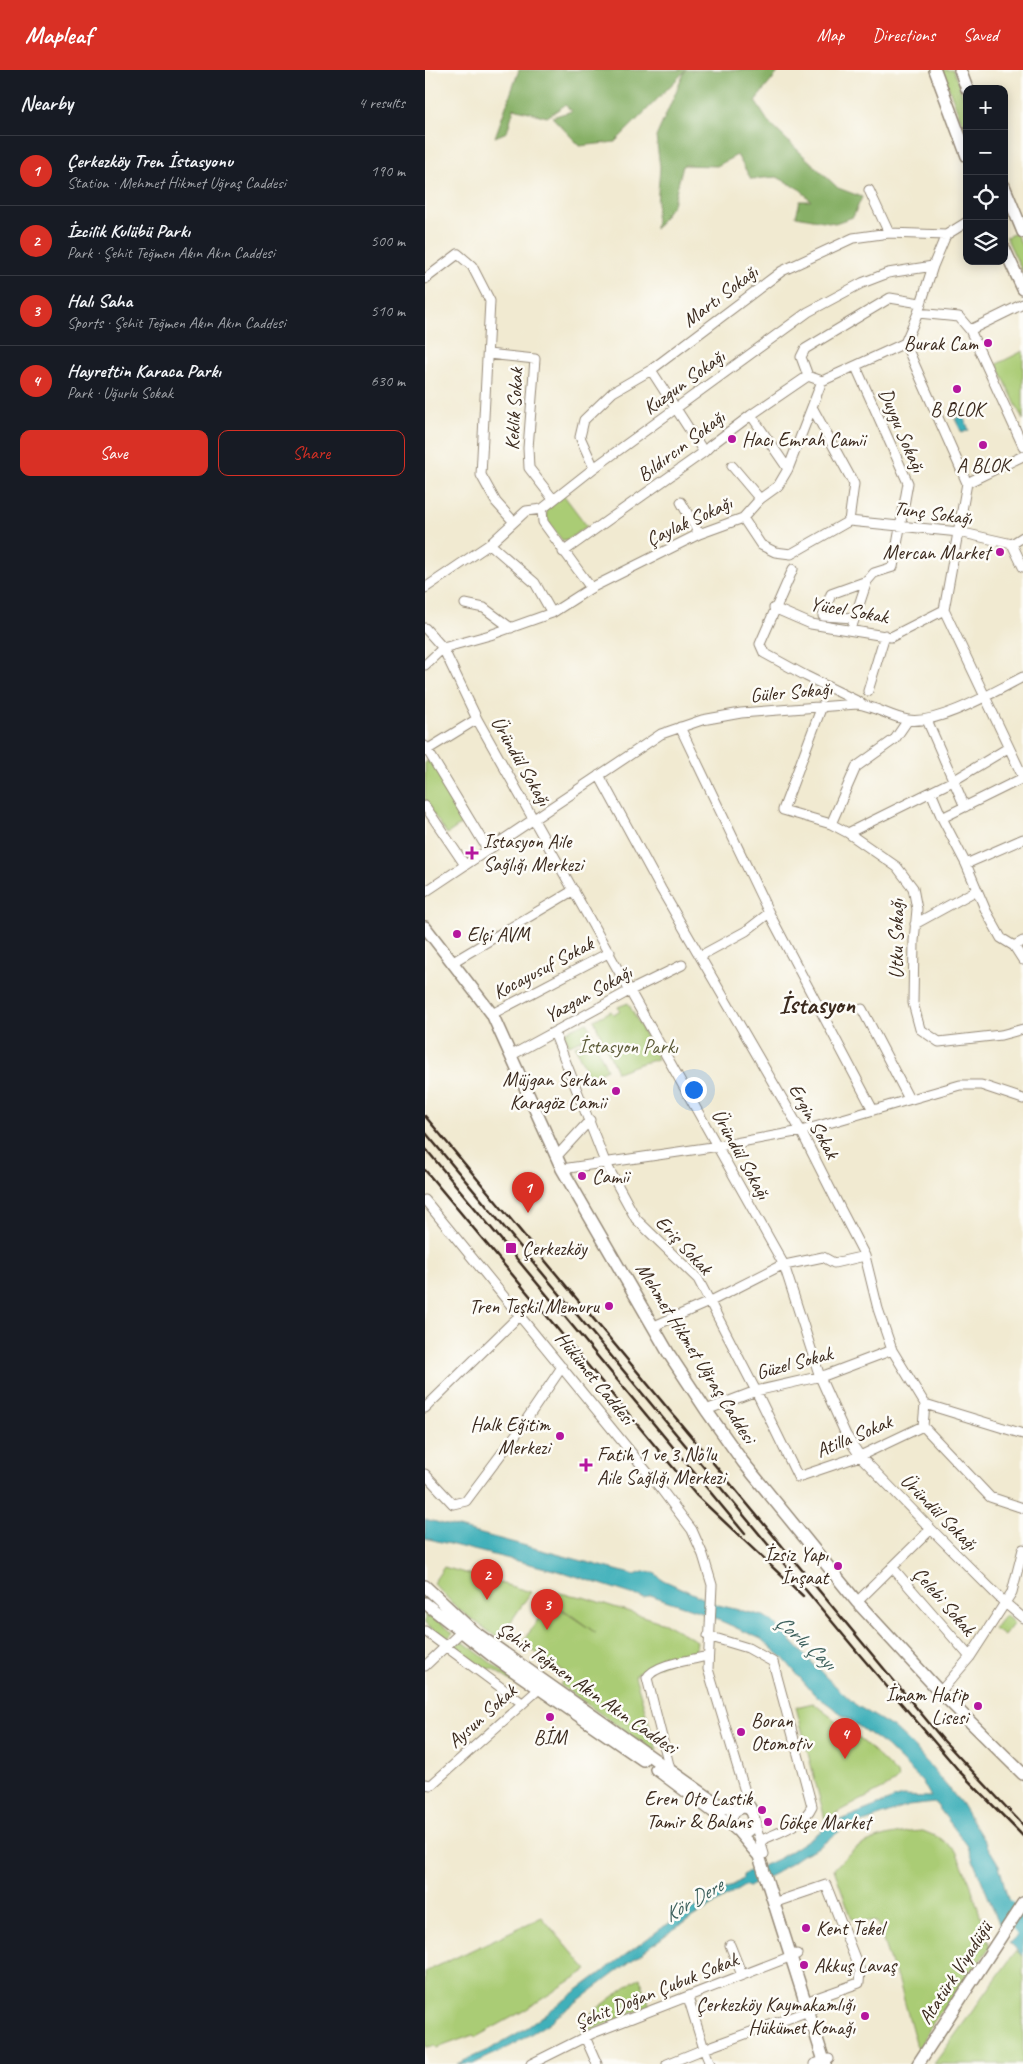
<!DOCTYPE html>
<html lang="en">
<head>
<meta charset="utf-8">
<style>
	body { margin:0; font-family:Caveat,sans-serif; background:#242831; color:#f1f3f6 }
	.controls { position:absolute; right:15px; top:15px; display:grid; overflow:hidden; border-radius:10px; box-shadow:0 2px 12px #0003 }
	.controls button { width:45px; height:45px; display:grid; place-items:center; padding:0; border:0; border-bottom:1px solid #363941; background:#171b24; color:#f1f3f6; font:25px sans-serif }
	.you { position:absolute; left:268px; top:1019px; width:18px; height:18px; margin:-12px; border:4px solid #fff; border-radius:50%; background:#1a73e8; box-shadow:0 0 0 8px #1a73e833 }
	.badge { display:grid; place-items:center; width:32px; height:32px; border-radius:50%; background:#d93025; color:#fff; font-size:16px; font-weight:700 }
	.pin { position:absolute; translate:-50% -41px; filter:drop-shadow(0 1px 2px #0008) }
	.pin::after { content:''; position:absolute; top:26px; width:18px; height:15px; background:inherit; clip-path:polygon(0 0,100% 0,50% 100%) }
	.list { margin:0; padding:0; list-style:none }
	h2 { display:flex; justify-content:space-between; align-items:center; height:65px; margin:0; padding:0 20px; font-size:21px }
	h2 small { font-size:16px; font-weight:400; color:#9ea1a6 }
	.list li { display:grid; grid-template-columns:32px 1fr auto; gap:15px; align-items:center; box-sizing:border-box; height:70px; padding:0 20px; border-top:1px solid #363941 }
	.list b { display:block; font-size:19px; white-space:nowrap }
	.list p { margin:0; font-size:16px; white-space:nowrap; color:#9ea1a6 }
	.list em { font-size:16px; font-style:normal; color:#9ea1a6 }
	.actions { display:flex; gap:10px; padding:15px 20px }
	.actions a { flex:1; padding:11px 0; border:1px solid #d93025; border-radius:10px; text-align:center; font-size:18px; color:#d93025 }
	.actions .main { background:#d93025; color:#fff }
	.icon { flex:none; width:28px; height:28px; fill:none; stroke:currentColor; stroke-width:2; stroke-linecap:round; stroke-linejoin:round }
	.map { position:relative; flex:none; width:598px; height:1994px; overflow:hidden }
	header { display:flex; align-items:center; gap:30px; box-sizing:border-box; height:70px; padding:0 25px; background:#d93025; color:#fff }
	header strong { font-size:24px }
	nav { display:flex; gap:28px; margin-inline-start:auto; font-size:18px }
	main { display:flex }
	aside { flex:1; background:#171b24 }
	.map>svg:first-child { display:block }
</style>
</head>
<body>
<header>
<strong>Mapleaf</strong>
<nav><a>Map</a><a>Directions</a><a>Saved</a></nav>
</header>
<main>
<aside>
<h2>Nearby<small>4 results</small></h2>
<ul class="list">
<li><span class="badge">1</span><div><b>Çerkezköy Tren İstasyonu</b><p>Station · Mehmet Hikmet Uğraş Caddesi</p></div><em>190 m</em></li>
<li><span class="badge">2</span><div><b>İzcilik Kulübü Parkı</b><p>Park · Şehit Teğmen Akın Akın Caddesi</p></div><em>500 m</em></li>
<li><span class="badge">3</span><div><b>Halı Saha</b><p>Sports · Şehit Teğmen Akın Akın Caddesi</p></div><em>510 m</em></li>
<li><span class="badge">4</span><div><b>Hayrettin Karaca Parkı</b><p>Park · Uğurlu Sokak</p></div><em>630 m</em></li>
</ul>
<div class="actions"><a class="main">Save</a><a>Share</a></div>
</aside>
<div class="map">
<svg width="598" height="1994" viewBox="0 0 598 1994">
	<rect width="100%" height="100%" fill="#fdfcf7"/>
	<filter id="ink" filterUnits="userSpaceOnUse"><feTurbulence type="fractalNoise" baseFrequency=".02" numOctaves="2"/><feDisplacementMap in="SourceGraphic" scale="10" xChannelSelector="R" yChannelSelector="G"/><feConvolveMatrix kernelMatrix="1 2 1 2 8 2 1 2 1" color-interpolation-filters="sRGB"/></filter>
	<filter id="wash" filterUnits="userSpaceOnUse"><feTurbulence type="fractalNoise" baseFrequency=".0096" numOctaves="4" result="noise"/><feDisplacementMap in="SourceGraphic" scale="20" xChannelSelector="R" yChannelSelector="G"/><feGaussianBlur stdDeviation="1.12" result="paint"/><feColorMatrix in="noise" values="0 0 0 0 0 0 0 0 0 0 0 0 0 0 0 0 0 1.4 0 .05"/><feComposite in="paint" operator="in"/></filter>
	<g filter="url(#wash)">
		<rect width="100%" height="100%" fill="#f1ead1"/>
		<path fill="#aacc75" stroke="#727b4a" d="M517 0H528L542 36V66Z
			M591 163 598 178V203L581 167Z
			M598 281V350L572 294Z
			M137 423 162 456 141 471 137 470 122 451 121 440Z
			M7 688 43 750 22 764 0 732V693Z
			M203 933 233 989 214 994 192 1002 169 950 186 941 189 945 195 941 193 937Z
			M162 952 168 965 144 975 139 962Z
			M168 968 182 999 164 1007 150 976Z
			M19 1497 106 1522 74 1569 33 1539 8 1513Z
			M128 1522 158 1527 239 1553 272 1571 270 1584 213 1602 210 1606 232 1680 229 1682 135 1615 142 1604 97 1573 125 1532 171 1563 135 1537Z
			M0 1540 28 1563 22 1569 0 1554Z
			M580 1545 589 1553 579 1566 569 1559Z
			M37 1571 98 1617 97 1618 67 1599H59L30 1579 32 1574Z
			M388 1633 441 1674 472 1704 473 1709 469 1713 400 1749 371 1637Z
			M498 1761 515 1768 531 1781 545 1813 565 1877 509 1951 493 1981 473 1908 466 1895 452 1852 427 1849 409 1799C414 1794 420 1787 426 1782 446 1767 474 1762 498 1761Z
			M117 1847 162 1900 100 1940 51 1967 48 1965 12 1978 10 1976 0 1977V1902Z
			M591 1881 598 1886V1994H509Z
			M215 1908 225 1936 158 1963 155 1952 210 1910Z"/>
		<path fill="#87b066" stroke="#616d42" d="M94 0H355L330 31 344 53 413 118 437 127 428 147 410 153 371 146 375 131H386L376 120 352 107 326 109 312 85 292 96 258 95 248 134 230 159 235 97 231 67 260 1 190 72 155 76 127 47 147 41 140 35 122 47 89 38 82 62 70 67Z"/>
		<path fill="#40b0ba" stroke="#3e6d6c" d="M538 345 544 360 537 363 530 349Z
			M0 1449 210 1505C222 1500 227 1499 236 1509L293 1535 339 1546 349 1553 402 1608 431 1635 469 1658 489 1677 520 1714 536 1733 574 1795 587 1844 576 1858 542 1775 510 1733 483 1736 416 1760 394 1777 377 1785 352 1802 323 1817 321 1815 246 1861 122 1954 86 1976 48 1994H32L65 1979 103 1957 238 1857 318 1809V1805L355 1788 410 1752 476 1726 506 1727 497 1711 461 1676 389 1624 358 1588 336 1569 276 1542 231 1527 226 1525 219 1528 141 1503 0 1468Z
			M595 1863 598 1867V1886L584 1873Z"/>
		<g fill="none" stroke-linecap="round" stroke-linejoin="round">
			<path stroke="#40b0ba" stroke-width="14" d="M583 1838 598 1862"/>
		</g>
	</g>
	<g filter="url(#ink)">
		<g fill="none" stroke-linecap="round" stroke-linejoin="round">
			<g stroke="#968a78" stroke-width="11">
				<path id="minor" d="M444 120 464 163
					M508 196 493 243 480 273 542 413 519 540 598 707
					M0 209 33 184 47 196 65 231 56 405 71 432 89 452
					M493 243 534 247 545 260 598 376
					M545 260 598 234
					M63 284 110 289 103 378 104 398 128 429
					M226 300 279 382
					M383 306 376 287 380 279 465 228 495 233
					M326 345 363 399
					M307 396 335 429
					M169 398 155 367 159 350 188 322 226 300 357 201 428 168 464 163 521 165
					M542 413 598 386
					M256 432 274 464
					M117 439 118 452 166 518
					M318 448 336 475 350 482 366 484 424 451 429 414 387 337
					M424 451 534 462 587 474
					M65 474 110 513 127 543
					M587 474 598 497
					M587 474 598 467
					M138 482 279 382 285 376 326 345 383 306 397 311
					M368 499 335 574 339 583 381 606 436 633
					M0 518 65 474 101 441 117 439 169 398 383 242 437 213 463 203 508 196 521 165 542 152
					M40 534 59 538 86 558
					M349 538 386 554 466 567 519 540
					M429 548 398 546 406 524 442 511 449 503 468 497 483 413 431 297
					M428 553 442 511
					M0 558 18 578 52 649 359 1195 395 1307 421 1365 435 1386 506 1459 579 1532 598 1548
					M0 595 18 578 65 565 127 543 166 518 274 464 318 448 335 429 353 416 363 399 397 311 480 273
					M443 621 460 565
					M397 636 358 740 406 754
					M483 650 470 669 431 697 406 754 423 763 472 797 488 818 492 839 489 871 488 933 495 959 514 972 576 965 598 959
					M502 650 540 737
					M255 657 344 843 448 1040
					M0 676 63 780
					M0 681 52 649
					M174 705 236 819 376 1061 415 1138 440 1186 453 1239 467 1280 500 1334 598 1364
					M506 722 517 748 541 794 561 841 576 868 589 876 598 890
					M0 736 40 795
					M517 748 598 708
					M423 763 528 711 583 678
					M541 794 598 769
					M0 822 236 664 277 650 316 643 432 634C450 636 465 647 483 650 513 655 570 621 598 607
					M490 854 552 820
					M589 876 598 871
					M275 886 321 861 344 843
					M28 892 149 820
					M437 939 484 1029
					M67 944 185 882
					M129 962 180 1092 211 1149 273 1209 331 1321 373 1407 435 1386 498 1356
					M87 985 206 920 257 895
					M132 1086 165 1050
					M137 1099 294 1076 376 1061 535 1015H556L598 1029
					M0 1130 236 1419 267 1460 278 1485 287 1515 283 1599 325 1738
					M229 1256 284 1232 355 1196 398 1187 409 1193 440 1186
					M0 1338 94 1246
					M281 1340 331 1321 401 1305 467 1280
					M498 1356 565 1427 598 1438
					M498 1356 500 1334
					M0 1404 28 1434 41 1431 95 1359 137 1297
					M467 1497 545 1587
					M432 1532 506 1459
					M0 1561 97 1633
					M283 1566 323 1578 348 1592 387 1736C378 1756 353 1762 335 1771
					M0 1596 36 1562
					M515 1622 545 1587 587 1522 598 1479
					M245 1699 222 1608C229 1594 267 1590 283 1586
					M0 1714 6 1715 114 1619
					M330 1754 339 1784
					M354 1831 401 1815 435 1901 434 1913 386 1930
					M305 1875 317 1905
					M160 1967 172 1994
					M106 1994 168 1963 372 1884
					M242 1994 279 1979 263 1927
					M285 1994 279 1979 389 1939
					M389 1994 404 1989"/>
			</g>
			<g stroke="#968a78" stroke-width="14">
				<path id="major" d="M510 0 542 86
					M535 0 542 19
					M579 116 598 162
					M579 178 598 219
					M0 857 67 944 137 1099 244 1284 281 1340 318 1392 432 1532 515 1622 598 1704
					M0 1516 48 1561 290 1732 298 1737 310 1740
					M0 1533 70 1588 218 1690
					M231 1699 306 1755
					M318 1737 325 1738 330 1754 322 1761H313L306 1755C305 1745 308 1740 318 1737Z
					M313 1761 334 1786 400 1994
					M493 1994 598 1833"/>
			</g>
			<use href="#minor" stroke="#fff" stroke-width="9"/>
			<use href="#major" stroke="#fff" stroke-width="11"/>
			<path stroke="#3b2a1e" stroke-width="2.5" d="M0 1046 519 1671 598 1755
				M0 1062 434 1584 535 1702 598 1766
				M0 1078 320 1464
				M0 1100 271 1425 378 1526"/>
		</g>
	</g>
	<g fill="#b5179e" stroke="#fdfcf7" stroke-width="2">
		<circle cx="563" cy="273" r="5"/>
		<circle cx="532" cy="319" r="5"/>
		<circle cx="307" cy="369" r="5"/>
		<circle cx="558" cy="375" r="5"/>
		<circle cx="575" cy="482" r="5"/>
		<path d="M44.5 775.5h5v5h5v5h-5v5h-5v-5h-5v-5h5z"/>
		<circle cx="32" cy="864" r="5"/>
		<circle cx="191" cy="1021" r="5"/>
		<circle cx="157" cy="1106" r="5"/>
		<rect x="80" y="1172" width="12" height="12" rx="2.5"/>
		<circle cx="184" cy="1236" r="5"/>
		<circle cx="135" cy="1366" r="5"/>
		<path d="M158.5 1387.5h5v5h5v5h-5v5h-5v-5h-5v-5h5z"/>
		<circle cx="413" cy="1496" r="5"/>
		<circle cx="553" cy="1636" r="5"/>
		<circle cx="125" cy="1647" r="5"/>
		<circle cx="316" cy="1662" r="5"/>
		<circle cx="337" cy="1740" r="5"/>
		<circle cx="343" cy="1752" r="5"/>
		<circle cx="381" cy="1858" r="5"/>
		<circle cx="379" cy="1895" r="5"/>
		<circle cx="440" cy="1946" r="5"/>
	</g>
	<g text-anchor="middle" dominant-baseline="central" stroke-width="5" stroke-linejoin="round" paint-order="stroke">
		<g font-size="20" fill="#3b2a1e" stroke="#fdfcf7">
			<text transform="translate(295 226) rotate(-37)">Martı Sokağı</text>
			<text transform="translate(259 312) rotate(-36)">Kuzgun Sokağı</text>
			<text transform="translate(89 339) rotate(-87)">Keklik Sokak</text>
			<text transform="translate(477 360) rotate(67)">Duygu Sokağı</text>
			<text transform="translate(256 376) rotate(-37)">Bıldırcın Sokağı</text>
			<text transform="translate(508 443) rotate(8)">Tunç Sokağı</text>
			<text transform="translate(264 451) rotate(-25)">Çaylak Sokağı</text>
			<text transform="translate(424 540) rotate(10)">Yücel Sokak</text>
			<text transform="translate(366 622) rotate(-5)">Güler Sokağı</text>
			<text transform="translate(96 691) rotate(60)">Üründül Sokağı</text>
			<text transform="translate(471 869) rotate(-90)">Utku Sokağı</text>
			<text transform="translate(118 898) rotate(-28)">Kocayusuf Sokak</text>
			<text transform="translate(163 924) rotate(-29)">Yazgan Sokağı</text>
			<text transform="translate(389 1051) rotate(61)">Ergin Sokak</text>
			<text transform="translate(316 1084) rotate(61)">Üründül Sokağı</text>
			<text transform="translate(259 1175) rotate(47)">Eriş Sokak</text>
			<text transform="translate(271 1283) rotate(58)">Mehmet Hikmet Uğraş Caddesi</text>
			<text transform="translate(369 1293) rotate(-15)">Güzel Sokak</text>
			<text transform="translate(170 1308) rotate(51)">Hükümet Caddesi</text>
			<text transform="translate(429 1366) rotate(-23)">Atilla Sokak</text>
			<text transform="translate(514 1442) rotate(45)">Üründül Sokağı</text>
			<text transform="translate(519 1531) rotate(49)">Çelebi Sokak</text>
			<text transform="translate(162 1618) rotate(35)">Şehit Teğmen Akın Akın Caddesi</text>
			<text transform="translate(57 1646) rotate(-42)">Aysun Sokak</text>
			<text transform="translate(530 1903) rotate(-57)">Atatürk Viyadüğü</text>
			<text transform="translate(231 1921) rotate(-22)">Şehit Doğan Çubuk Sokak</text>
		</g>
		<g font-size="20" fill="#3b2a1e" stroke="#fdfcf7" text-anchor="start">
			<text x="553" y="273" text-anchor="end">Burak Cam</text>
			<text x="532" y="339" text-anchor="middle">B BLOK</text>
			<text x="317" y="369">Hacı Emrah Camii</text>
			<text x="558" y="395" text-anchor="middle">A BLOK</text>
			<text x="565" y="482" text-anchor="end">Mercan Market</text>
			<text x="58" y="771">Istasyon Aile<tspan x="58" dy="23">Sağlığı Merkezi</tspan></text>
			<text x="42" y="864">Elçi AVM</text>
			<text x="181" y="1009" text-anchor="end">Müjgan Serkan<tspan x="181" dy="23">Karagöz Camii</tspan></text>
			<text x="167" y="1106">Camii</text>
			<text x="97" y="1178">Çerkezköy</text>
			<text x="174" y="1236" text-anchor="end">Tren Teşkil Memuru</text>
			<text x="125" y="1354" text-anchor="end">Halk Eğitim<tspan x="125" dy="23">Merkezi</tspan></text>
			<text x="172" y="1384">Fatih 1 ve 3 No'lu<tspan x="172" dy="23">Aile Sağlığı Merkezi</tspan></text>
			<text x="403" y="1484" text-anchor="end">İzsiz Yapı<tspan x="403" dy="23">İnşaat</tspan></text>
			<text x="543" y="1624" text-anchor="end">İmam Hatip<tspan x="543" dy="23">Lisesi</tspan></text>
			<text x="326" y="1650">Boran<tspan x="326" dy="23">Otomotiv</tspan></text>
			<text x="125" y="1667" text-anchor="middle">BİM</text>
			<text x="327" y="1728" text-anchor="end">Eren Oto Lastik<tspan x="327" dy="23">Tamir &amp; Balans</tspan></text>
			<text x="353" y="1752">Gökçe Market</text>
			<text x="391" y="1858">Kent Tekel</text>
			<text x="389" y="1895">Akkuş Lavaş</text>
			<text x="430" y="1934" text-anchor="end">Çerkezköy Kaymakamlığı<tspan x="430" dy="23">Hükümet Konağı</tspan></text>
		</g>
		<g font-size="20" fill="#5c5b38" stroke="#fdfcf7">
			<text x="203" y="976">İstasyon Parkı</text>
		</g>
		<g font-size="21" font-style="italic" fill="#3d605c" stroke="#fdfcf7">
			<text transform="translate(381 1572) rotate(41)">Çorlu Çayı</text>
			<text transform="translate(268 1830) rotate(-31)">Kör Dere</text>
		</g>
		<g font-size="25" font-weight="bold" fill="#3b2a1e" stroke="#fdfcf7">
			<text x="392" y="935">İstasyon</text>
		</g>
	</g>
</svg>
<div class="controls">
<button>+</button>
<button>−</button>
<button><svg class="icon" aria-label="locate" viewBox="0 0 24 24"><circle cx="12" cy="12" r="6"/><path d="M12 2v4M12 18v4M2 12h4M18 12h4"/></svg></button>
<button><svg class="icon" aria-label="layers" viewBox="0 0 24 24"><path d="M12 4l9 5-9 5-9-5zM3 14l9 5 9-5"/></svg></button>
</div>
<div class="you"></div>
<div class="pin badge" style="left:103px;top:1143px">1</div>
<div class="pin badge" style="left:62px;top:1530px">2</div>
<div class="pin badge" style="left:122px;top:1560px">3</div>
<div class="pin badge" style="left:420px;top:1689px">4</div>
</div>
</main>
</body>
</html>
